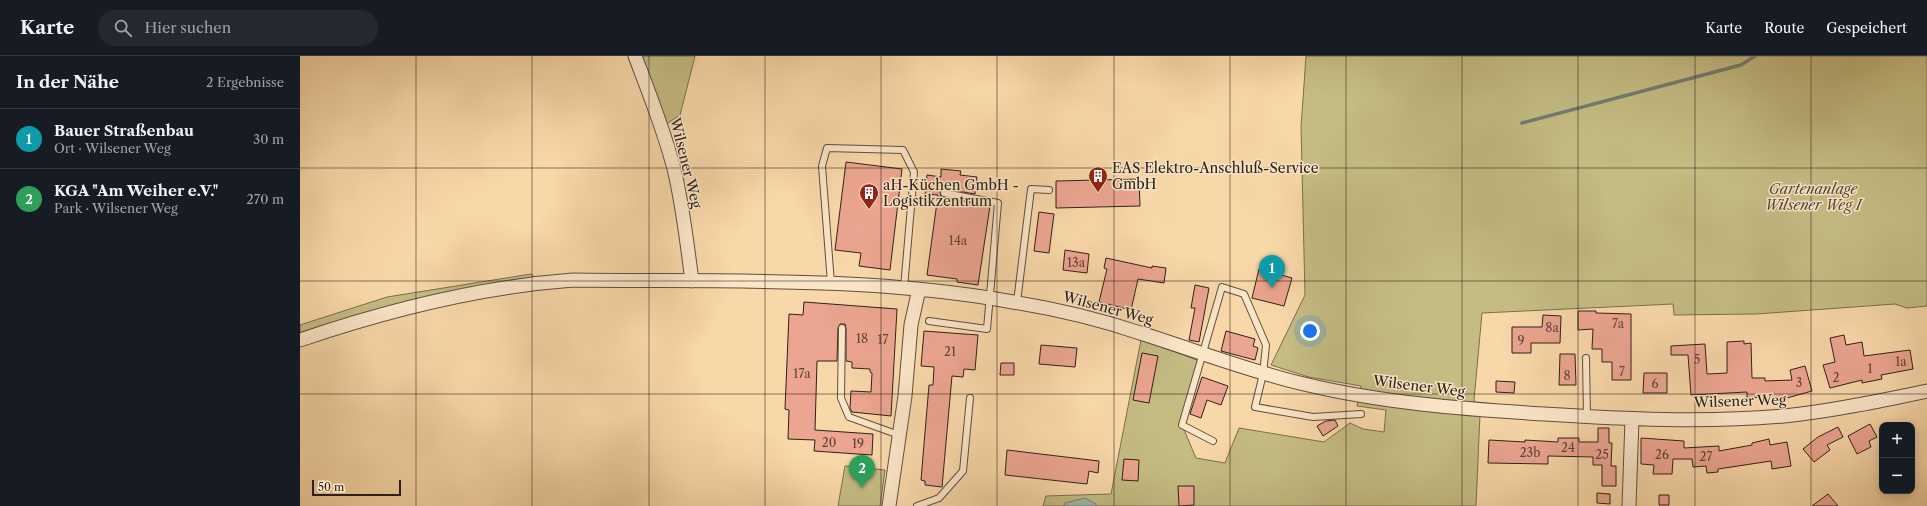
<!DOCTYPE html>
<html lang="de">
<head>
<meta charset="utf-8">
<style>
	body { margin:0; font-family:"Libre Caslon Text",serif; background:#242831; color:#f1f3f6 }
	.controls { position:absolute; right:12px; bottom:12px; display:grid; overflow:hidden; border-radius:8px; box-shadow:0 2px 10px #0003 }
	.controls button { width:36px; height:36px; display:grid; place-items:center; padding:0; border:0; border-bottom:1px solid #363941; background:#171b24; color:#f1f3f6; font:20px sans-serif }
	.scale { position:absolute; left:12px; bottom:10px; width:89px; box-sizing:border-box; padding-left:4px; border:2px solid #2e211c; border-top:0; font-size:11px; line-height:14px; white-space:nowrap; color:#2e211c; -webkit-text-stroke:3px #fae5c7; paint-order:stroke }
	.you { position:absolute; left:1010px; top:275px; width:14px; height:14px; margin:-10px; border:3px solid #fff; border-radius:50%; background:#1a73e8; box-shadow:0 0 0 6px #1a73e833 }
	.badge { display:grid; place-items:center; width:26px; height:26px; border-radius:50%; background:#d93025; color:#fff; font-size:13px; font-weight:700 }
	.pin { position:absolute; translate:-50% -33px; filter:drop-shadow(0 1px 2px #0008) }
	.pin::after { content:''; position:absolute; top:21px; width:14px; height:12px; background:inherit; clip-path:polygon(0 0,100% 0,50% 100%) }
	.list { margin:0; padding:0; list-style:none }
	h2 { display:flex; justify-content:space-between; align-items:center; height:52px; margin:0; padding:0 16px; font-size:17px }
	h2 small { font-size:13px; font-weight:400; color:#9ea1a6 }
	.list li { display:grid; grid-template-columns:26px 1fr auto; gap:12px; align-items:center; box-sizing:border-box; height:60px; padding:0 16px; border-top:1px solid #363941 }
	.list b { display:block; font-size:15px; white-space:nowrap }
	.list p { margin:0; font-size:13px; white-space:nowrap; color:#9ea1a6 }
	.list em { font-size:13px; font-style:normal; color:#9ea1a6 }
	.icon { flex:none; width:22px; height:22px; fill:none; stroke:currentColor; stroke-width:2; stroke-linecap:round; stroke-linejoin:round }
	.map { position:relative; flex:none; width:1627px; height:450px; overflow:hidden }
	header { display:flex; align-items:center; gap:24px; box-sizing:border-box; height:56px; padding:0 20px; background:#171b24; border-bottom:1px solid #363941 }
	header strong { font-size:19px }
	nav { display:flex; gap:22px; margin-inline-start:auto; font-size:14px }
	.search { width:280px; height:36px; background:#242831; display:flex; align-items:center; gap:10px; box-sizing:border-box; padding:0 14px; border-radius:22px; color:#9ea1a6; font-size:15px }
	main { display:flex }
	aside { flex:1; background:#171b24 }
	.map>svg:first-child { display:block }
</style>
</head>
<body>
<header>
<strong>Karte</strong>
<div class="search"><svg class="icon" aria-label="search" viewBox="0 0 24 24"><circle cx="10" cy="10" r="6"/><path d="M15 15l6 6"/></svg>Hier suchen</div>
<nav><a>Karte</a><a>Route</a><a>Gespeichert</a></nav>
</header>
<main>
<aside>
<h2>In der Nähe<small>2 Ergebnisse</small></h2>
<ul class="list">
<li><span class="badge" style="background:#0f9aa8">1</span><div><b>Bauer Straßenbau</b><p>Ort · Wilsener Weg</p></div><em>30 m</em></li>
<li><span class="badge" style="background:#2e9e5b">2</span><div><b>KGA &quot;Am Weiher e.V.&quot;</b><p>Park · Wilsener Weg</p></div><em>270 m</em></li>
</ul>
</aside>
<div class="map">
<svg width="1627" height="450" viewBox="0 0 1627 450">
	<rect width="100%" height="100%" fill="#f8d7a9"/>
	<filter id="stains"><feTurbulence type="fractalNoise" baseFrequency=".005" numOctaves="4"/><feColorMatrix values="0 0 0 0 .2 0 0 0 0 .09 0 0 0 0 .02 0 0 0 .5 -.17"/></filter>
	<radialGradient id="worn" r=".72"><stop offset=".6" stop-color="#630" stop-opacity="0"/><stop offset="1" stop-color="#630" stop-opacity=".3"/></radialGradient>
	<path fill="#c4bc83" stroke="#796e50" d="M335 0H395L380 59 362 71Z
		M1006 0H1627V250L1607 252 1595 248 1456 258 1374 259 1373 248 1182 257 1174 344 1180 358 1176 450H743L746 440 811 438 841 284 900 305 882 369 896 402 925 407 939 372 1024 386 1050 367 1063 373 1084 376 1086 354 1057 350 1061 330 1009 321 971 309 1005 239 1001 71Z
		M231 218 242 227 154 241 0 284V269L87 241Z
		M545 410 585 414 580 450H538Z"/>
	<path fill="#9dbaaa" stroke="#717d71" d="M785 442 796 448V450H764L765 447Z"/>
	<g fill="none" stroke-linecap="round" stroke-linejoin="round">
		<path stroke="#717d71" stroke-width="3.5" d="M1222 67 1441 9 1455 0"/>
	</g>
	<path fill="#eca590" stroke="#2e211c" d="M546 106 602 113 590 214 559 210 561 197 535 194Z
		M641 113 661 115 660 119 677 121 675 138 644 133 640 136 641 141 690 150 678 229 657 226V223L627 219 638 139 625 138 627 119 641 121Z
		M839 123 840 150 756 152V125Z
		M739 156 754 158 749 197 734 195Z
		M765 194 789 198 787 217 763 214Z
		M806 202 852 212V210L866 212 864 227 838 223 831 254 799 246 807 213 804 212Z
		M959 213 992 222 984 250 952 242Z
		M895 229 909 232 899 286 889 284 895 252H891Z
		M504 246 597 253 591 360 552 356 550 352 551 335 571 336 572 317 570 316V313L552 312V306L546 305V272L545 268H540L538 272 537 305H517L515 374 573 378 572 399 514 395 515 384 488 383 489 354 485 353 489 258 503 259Z
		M1278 255H1296V257L1331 258V324H1312V306H1302V293H1292L1293 273 1278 274Z
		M1243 259 1261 260 1260 287H1231V297H1212V271H1242Z
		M624 275 678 279 675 314 664 313 663 321 652 320 642 431 625 429V425L621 424 629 329H633L634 311 621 310Z
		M926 275 955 283 953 290 958 292 955 304 921 295Z
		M1544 279 1546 289 1562 286 1564 300 1610 294 1613 313 1581 319 1582 323 1562 327V324L1530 332 1523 309 1535 306 1530 282Z
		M1444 285V288L1451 287 1452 322H1465V325L1492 324 1490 314 1505 310 1512 335 1487 342 1466 343V341L1447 342V336L1391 339 1388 299H1371V290L1405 288 1407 318 1427 317V286Z
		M741 289 777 292 775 311 739 308Z
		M842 297 858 300 849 347 833 344Z
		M1260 298H1275L1276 329H1259Z
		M701 307H714V319H700Z
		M1344 317H1367V337H1343Z
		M902 321 928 330 921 349 907 344 901 362 890 358Z
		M1196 325 1215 326 1214 337 1196 336Z
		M1035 364 1038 370 1023 380 1017 370 1026 365Z
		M1570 368 1577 381 1569 385 1571 391 1557 398 1548 380Z
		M1538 371 1543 381 1527 389 1530 394 1514 406 1503 393 1518 381Z
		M1298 372H1309V387H1312L1311 410H1316V430H1302V409H1293V401L1248 400V408L1188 407 1189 384 1225 386V384L1258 386V382H1279V386H1298Z
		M1341 382 1384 385V392L1419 390V395L1452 389V387L1469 383 1470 389 1487 386 1491 410 1472 413 1471 405 1418 413V416L1407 417 1406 410 1393 411 1392 403H1373L1372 418H1353L1354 409 1341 408Z
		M707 394 799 405 798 417 789 415 787 428 705 419Z
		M824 403 839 404 838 425 822 424Z
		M878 430H894V449L879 450Z
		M1297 437 1310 438V448L1297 447Z
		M1528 438 1538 450H1512Z
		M1359 439H1369V449H1359Z"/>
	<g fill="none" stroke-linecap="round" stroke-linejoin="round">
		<g stroke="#604e3f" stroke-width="8">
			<path id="service" d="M531 227 522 110 527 92 603 94 614 116 604 232
				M717 246 731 133 749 134
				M629 265 687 273 698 147 644 137
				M542 272 541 342 549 361 599 379
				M1286 302 1287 361
				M913 385 882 369 922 231 944 238 966 289 963 318 955 351 1013 361 1061 358
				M617 450 639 442 663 415 670 342"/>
		</g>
		<g stroke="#604e3f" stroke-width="15">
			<path id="minor" d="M335 0C349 37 364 74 374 113 383 150 387 188 392 225
				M0 284C88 254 180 231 273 224 420 226 568 220 713 246 756 253 799 263 840 277 895 294 948 315 1004 328 1082 347 1164 353 1244 358 1323 363 1405 367 1484 360 1532 355 1580 345 1627 335
				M589 450 605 340 611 269 619 233
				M1329 450 1332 363"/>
		</g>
		<use href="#service" stroke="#fae5c7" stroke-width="6"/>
		<use href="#minor" stroke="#fae5c7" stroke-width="13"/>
	</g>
	<path fill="none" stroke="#2e211c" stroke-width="1" stroke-opacity="0.55" d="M116 0V450M232 0V450M349 0V450M465 0V450M581 0V450M697 0V450M814 0V450M930 0V450M1046 0V450M1162 0V450M1278 0V450M1395 0V450M1511 0V450M0 112H1627M0 225H1627M0 338H1627"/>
	<defs>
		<g id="building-pin" transform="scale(1)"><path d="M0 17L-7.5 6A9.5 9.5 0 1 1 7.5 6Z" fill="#8f2418" stroke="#fae5c7"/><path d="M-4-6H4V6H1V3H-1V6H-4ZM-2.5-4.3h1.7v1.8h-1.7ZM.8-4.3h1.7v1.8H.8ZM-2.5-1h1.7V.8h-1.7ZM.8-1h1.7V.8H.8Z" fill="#fff"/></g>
	</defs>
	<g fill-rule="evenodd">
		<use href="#building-pin" x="798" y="120"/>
		<use href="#building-pin" x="569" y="137"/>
	</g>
	<g text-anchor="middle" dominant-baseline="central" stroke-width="3" stroke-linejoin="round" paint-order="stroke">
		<g font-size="12" fill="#5e4239">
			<text x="658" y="184">14a</text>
			<text x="776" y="206">13a</text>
			<text x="1318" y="267">7a</text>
			<text x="1252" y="271">8a</text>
			<text x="562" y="282">18</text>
			<text x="583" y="283">17</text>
			<text x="1221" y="284">9</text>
			<text x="650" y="295">21</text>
			<text x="1397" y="303">5</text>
			<text x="1601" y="305">1a</text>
			<text x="1570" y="312">1</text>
			<text x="1322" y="315">7</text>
			<text x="502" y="317">17a</text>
			<text x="1267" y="319">8</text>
			<text x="1536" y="321">2</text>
			<text x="1499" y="326">3</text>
			<text x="1355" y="327">6</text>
			<text x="529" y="386">20</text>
			<text x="558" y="387">19</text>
			<text x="1268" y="391">24</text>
			<text x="1230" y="396">23b</text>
			<text x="1302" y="398">25</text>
			<text x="1362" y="398">26</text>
			<text x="1406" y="400">27</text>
		</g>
		<g font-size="14" fill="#2e211c" stroke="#fae5c7">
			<text transform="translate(386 107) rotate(76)">Wilsener Weg</text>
			<text transform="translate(808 252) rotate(15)">Wilsener Weg</text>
			<text transform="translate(1119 330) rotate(7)">Wilsener Weg</text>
			<text transform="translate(1440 345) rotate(-2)">Wilsener Weg</text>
		</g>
		<g font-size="14" fill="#2e211c" stroke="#fae5c7" text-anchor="start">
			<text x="812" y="112">EAS Elektro-Anschluß-Service<tspan x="812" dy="16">GmbH</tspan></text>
			<text x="583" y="129">aH-Küchen GmbH -<tspan x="583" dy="16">Logistikzentrum</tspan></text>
		</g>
		<g font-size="14" font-style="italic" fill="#544836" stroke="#fae5c7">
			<text x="1513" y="133">Gartenanlage<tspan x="1513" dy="16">Wilsener Weg I</tspan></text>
		</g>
	</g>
	<rect width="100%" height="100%" filter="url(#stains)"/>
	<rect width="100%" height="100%" fill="url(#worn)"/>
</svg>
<div class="controls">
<button>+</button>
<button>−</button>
</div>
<div class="scale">50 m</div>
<div class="you"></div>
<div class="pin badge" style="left:972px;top:232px;background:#0f9aa8">1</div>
<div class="pin badge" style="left:562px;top:432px;background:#2e9e5b">2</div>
</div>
</main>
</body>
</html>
